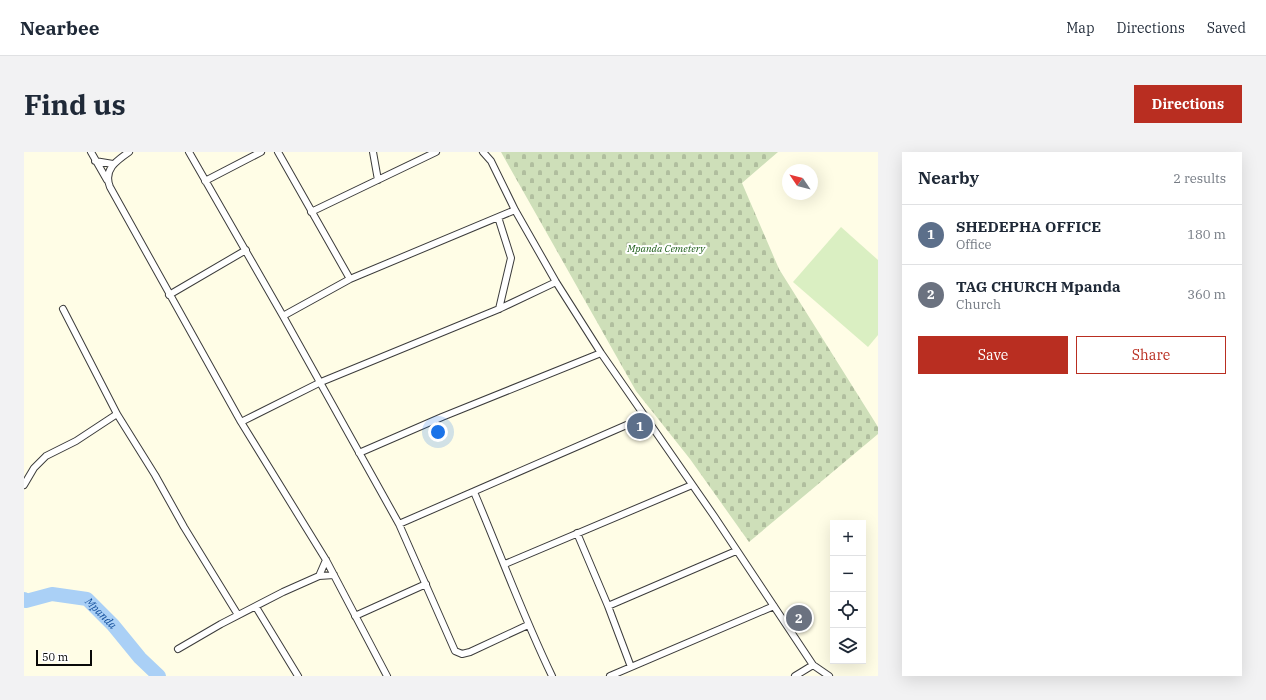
<!DOCTYPE html>
<html lang="en">
<head>
<meta charset="utf-8">
<style>
	body { margin:0; font-family:"IBM Plex Serif",serif; background:#f2f2f3; color:#1f2937 }
	.controls { position:absolute; right:12px; bottom:12px; display:grid; overflow:hidden; border-radius:0px; box-shadow:0 4px 16px #0002 }
	.controls button { width:36px; height:36px; display:grid; place-items:center; padding:0; border:0; border-bottom:1px solid #e0e1e3; background:#fff; color:#1f2937; font:20px sans-serif }
	.compass { position:absolute; left:758px; top:12px; width:36px; height:36px; border-radius:50%; background:#fff; box-shadow:0 4px 16px #0002; rotate:305deg }
	.scale { position:absolute; left:12px; bottom:10px; width:56px; box-sizing:border-box; padding-left:4px; border:2px solid #090909; border-top:0; font-size:11px; line-height:14px; white-space:nowrap; color:#090909; -webkit-text-stroke:3px #fff; paint-order:stroke }
	.you { position:absolute; left:414px; top:280px; width:14px; height:14px; margin:-10px; border:3px solid #fff; border-radius:50%; background:#1a73e8; box-shadow:0 0 0 6px #1a73e833 }
	.badge { display:grid; place-items:center; width:26px; height:26px; border-radius:50%; background:#b92e21; color:#fff; font-size:13px; font-weight:700 }
	.pin { position:absolute; translate:-50% -50%; border:2px solid #fff; box-shadow:0 1px 4px #0006 }
	.list { margin:0; padding:0; list-style:none }
	h2 { display:flex; justify-content:space-between; align-items:center; height:52px; margin:0; padding:0 16px; font-size:17px }
	h2 small { font-size:13px; font-weight:400; color:#747a83 }
	.list li { display:grid; grid-template-columns:26px 1fr auto; gap:12px; align-items:center; box-sizing:border-box; height:60px; padding:0 16px; border-top:1px solid #e0e1e3 }
	.list b { display:block; font-size:15px; white-space:nowrap }
	.list p { margin:0; font-size:13px; white-space:nowrap; color:#747a83 }
	.list em { font-size:13px; font-style:normal; color:#747a83 }
	.actions { display:flex; gap:8px; padding:12px 16px }
	.actions a { flex:1; padding:9px 0; border:1px solid #b92e21; border-radius:0px; text-align:center; font-size:14px; color:#b92e21 }
	.actions .main { background:#b92e21; color:#fff }
	.icon { flex:none; width:22px; height:22px; fill:none; stroke:currentColor; stroke-width:2; stroke-linecap:round; stroke-linejoin:round }
	.map { position:relative; flex:none; width:854px; height:524px; overflow:hidden; border-radius:0px }
	header { display:flex; align-items:center; gap:24px; box-sizing:border-box; height:56px; padding:0 20px; background:#fff; border-bottom:1px solid #e0e1e3 }
	header strong { font-size:19px }
	nav { display:flex; gap:22px; margin-inline-start:auto; font-size:14px }
	.intro { display:flex; align-items:center; justify-content:space-between; box-sizing:border-box; height:96px; padding:0 24px }
	h1 { margin:0; font-size:28px }
	.button { padding:10px 18px; border-radius:0px; background:#b92e21; color:#fff; font-size:14px; font-weight:700 }
	main { display:flex; gap:24px; padding:0 24px }
	aside { flex:1; background:#fff; border-radius:0px; box-shadow:0 4px 16px #0002 }
	.map>svg:first-child { display:block }
</style>
</head>
<body>
<header>
<strong>Nearbee</strong>
<nav><a>Map</a><a>Directions</a><a>Saved</a></nav>
</header>
<div class="intro"><h1>Find us</h1><a class="button">Directions</a></div>
<main>
<div class="map">
<svg width="854" height="524" viewBox="0 0 854 524">
	<defs>
		<pattern id="cemetery-stones" width="16" height="16" patternUnits="userSpaceOnUse"><rect width="16" height="16" fill="#cedfb9"/><path d="M2 7V4a2 2 0 0 1 4 0v3zM10 15v-3a2 2 0 0 1 4 0v3z" fill="#b0be9e"/></pattern>
	</defs>
	<rect width="100%" height="100%" fill="#fffde6"/>
	<path fill="url(#cemetery-stones)" d="M477 0H754L718 31 755 117 854 275V282L725 390 666 307 612 239Z"/>
	<path fill="#daefc2" d="M817 75 854 108V183L844 195 769 130Z"/>
	<g fill="none" stroke-linecap="round" stroke-linejoin="round">
		<path stroke="#aad0f6" stroke-width="14" id="s1" d="M0 447 2 449 28 442 63 447 89 473 116 506 135 524"/>
		<g stroke="#3c3c3c" stroke-width="8">
			<path id="street" d="M67 0 83 28
				M105 0C92 9 79 18 86 35L217 270 302 408 363 524
				M165 0 259 164 375 372 431 499 438 502 446 500 504 473
				M254 0 326 127
				M349 0 354 28
				M459 0 467 9 491 58 532 130 577 201 690 364 789 513 805 524
				M71 9 89 12
				M181 29 237 0
				M287 60 412 0
				M474 65 487 106 475 157
				M145 143 222 98
				M39 157 93 262 131 323 160 375 214 463
				M259 164 326 127 491 58
				M217 270 297 230 475 157 532 130
				M335 301 418 265 577 201
				M0 333 10 316 22 304 52 289 93 262
				M450 340C476 401 499 464 528 524
				M375 372 621 265
				M553 381 584 454 607 515
				M481 412 668 333
				M295 424 302 408
				M584 454 712 399
				M232 455 274 524
				M331 464 402 432
				M154 497 197 472 259 440 295 424 310 423
				M586 524 750 454
				M771 524 789 513"/>
		</g>
		<use href="#street" stroke="#fff" stroke-width="6"/>
	</g>
	<g text-anchor="middle" dominant-baseline="central" stroke-width="4" stroke-linejoin="round" paint-order="stroke">
		<g font-size="10" font-style="italic" fill="#20601b" stroke="#fff">
			<text x="642" y="96">Mpanda Cemetery</text>
		</g>
		<g font-size="11" font-style="italic" fill="#134e9b" stroke="#fff">
			<text stroke="none"><textPath href="#s1" startOffset="85">Mpanda</textPath></text>
		</g>
	</g>
</svg>
<div class="controls">
<button>+</button>
<button>−</button>
<button><svg class="icon" aria-label="locate" viewBox="0 0 24 24"><circle cx="12" cy="12" r="6"/><path d="M12 2v4M12 18v4M2 12h4M18 12h4"/></svg></button>
<button><svg class="icon" aria-label="layers" viewBox="0 0 24 24"><path d="M12 4l9 5-9 5-9-5zM3 14l9 5 9-5"/></svg></button>
</div>
<svg class="compass" viewBox="-18 -18 36 36"><path d="M0-13l5 13h-10z" fill="#e53935"/><path d="M0 13l5-13h-10z" fill="#747a83"/></svg>
<div class="scale">50 m</div>
<div class="you"></div>
<div class="pin badge" style="left:616px;top:274px;background:#5c6f8a">1</div>
<div class="pin badge" style="left:775px;top:466px;background:#6b7280">2</div>
</div>
<aside>
<h2>Nearby<small>2 results</small></h2>
<ul class="list">
<li><span class="badge" style="background:#5c6f8a">1</span><div><b>SHEDEPHA OFFICE</b><p>Office</p></div><em>180 m</em></li>
<li><span class="badge" style="background:#6b7280">2</span><div><b>TAG CHURCH Mpanda</b><p>Church</p></div><em>360 m</em></li>
</ul>
<div class="actions"><a class="main">Save</a><a>Share</a></div>
</aside>
</main>
</body>
</html>
